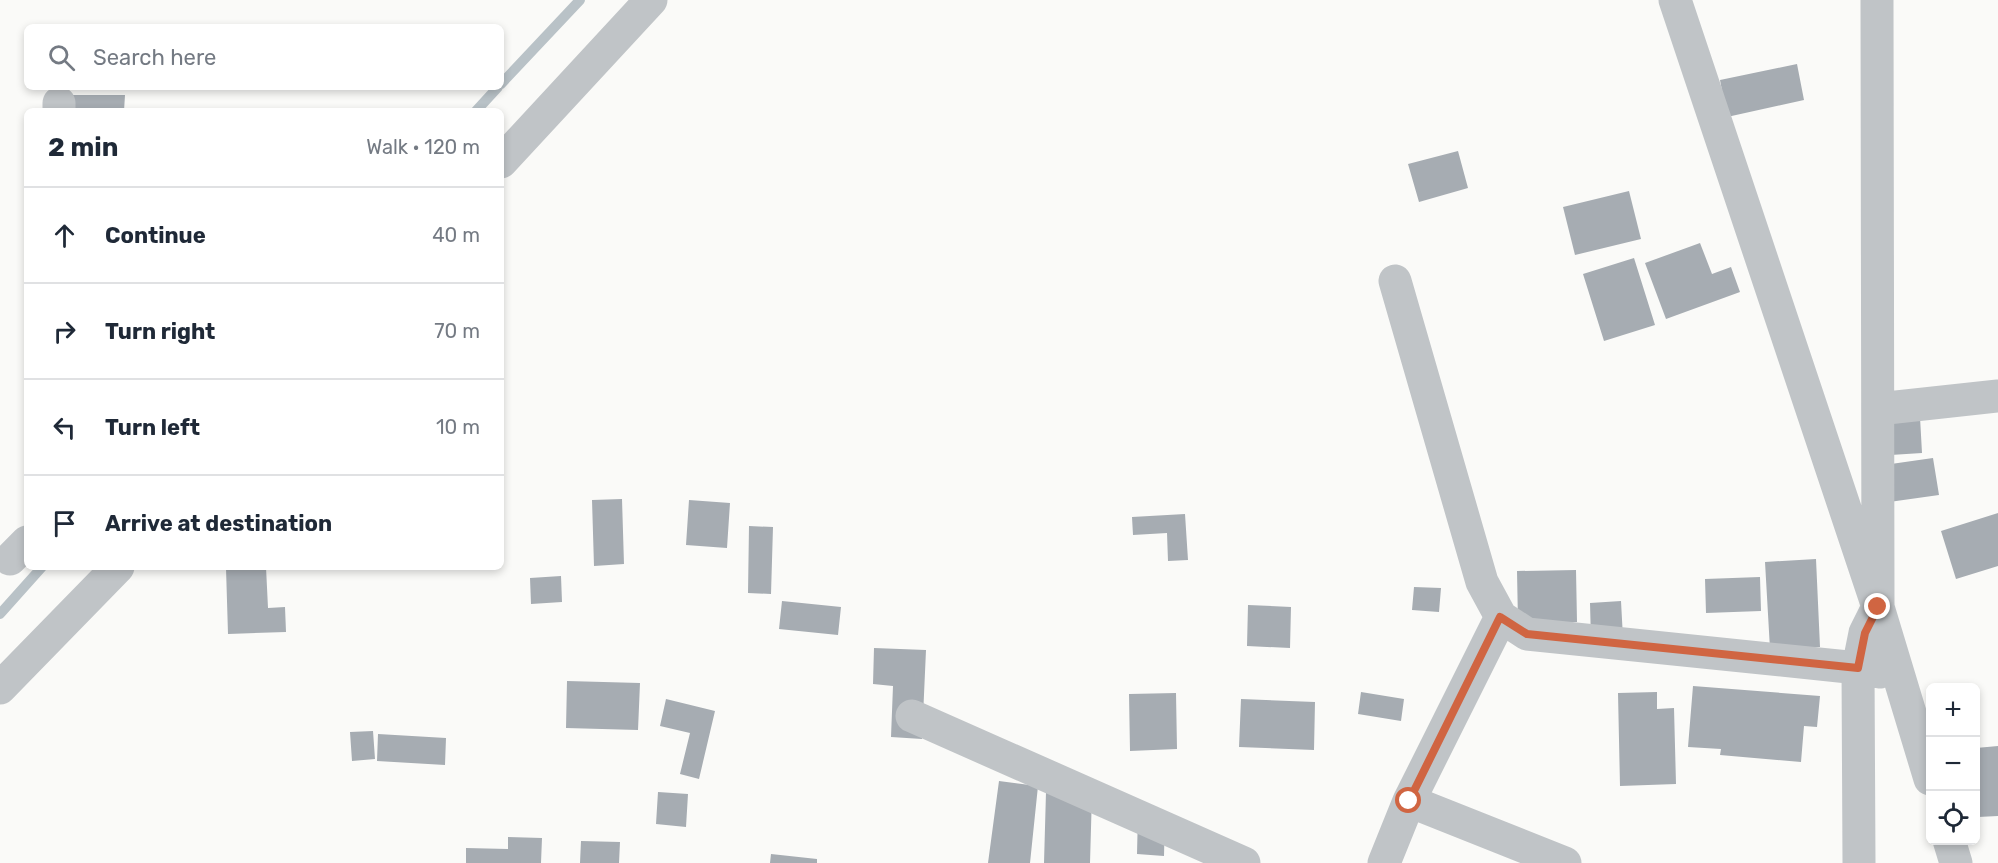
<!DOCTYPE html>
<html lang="en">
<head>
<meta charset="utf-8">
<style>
	body { margin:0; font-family:Rubik,sans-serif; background:#f2f2f3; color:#1f2937 }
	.controls { position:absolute; right:18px; bottom:18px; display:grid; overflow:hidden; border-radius:9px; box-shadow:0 3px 9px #0003 }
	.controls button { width:54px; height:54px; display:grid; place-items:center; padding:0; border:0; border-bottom:2px solid #e0e1e3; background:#fff; color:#1f2937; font:30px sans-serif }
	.stop { position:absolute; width:18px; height:18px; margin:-14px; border:4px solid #d06542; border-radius:50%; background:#fff }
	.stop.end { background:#d06542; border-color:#fff; box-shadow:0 2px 6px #0008 }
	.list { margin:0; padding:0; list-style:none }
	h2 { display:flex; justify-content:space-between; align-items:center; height:78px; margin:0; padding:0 24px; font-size:26px }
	h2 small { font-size:20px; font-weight:400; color:#747a83 }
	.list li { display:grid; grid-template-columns:39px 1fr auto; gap:18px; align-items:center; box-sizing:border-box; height:96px; padding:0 24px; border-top:2px solid #e0e1e3 }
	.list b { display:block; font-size:22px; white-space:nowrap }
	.list em { font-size:20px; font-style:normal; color:#747a83 }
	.icon { flex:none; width:33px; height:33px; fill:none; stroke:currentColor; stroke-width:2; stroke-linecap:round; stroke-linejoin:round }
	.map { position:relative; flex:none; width:1998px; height:863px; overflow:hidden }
	.search { position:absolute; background:#fff; box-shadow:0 3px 9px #0003; left:24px; top:24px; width:480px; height:66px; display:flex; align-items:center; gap:15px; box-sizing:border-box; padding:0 21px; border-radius:9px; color:#747a83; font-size:22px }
	.panel { position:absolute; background:#fff; box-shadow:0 3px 9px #0003; left:24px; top:108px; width:480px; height:462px; border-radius:9px }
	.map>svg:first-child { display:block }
</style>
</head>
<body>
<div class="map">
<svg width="1998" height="863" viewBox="0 0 1998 863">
	<rect width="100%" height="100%" fill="#fafaf8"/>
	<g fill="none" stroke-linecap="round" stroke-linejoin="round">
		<path stroke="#b9c2c7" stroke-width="10" d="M501 84 580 0
			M476 111 498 87
			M0 614 42 567"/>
	</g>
	<path fill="#a6acb2" d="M1797 64 1804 100 1727 117 1720 80Z
		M73 95H125L124 111H73Z
		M1458 151 1468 188 1419 202 1408 164Z
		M1629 191 1641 239 1575 255 1563 207Z
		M1700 243 1712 274 1731 267 1740 292 1666 319 1645 263Z
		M1634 258 1655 325 1604 341 1583 274Z
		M1920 417 1922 453 1875 456 1873 419Z
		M1933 458 1939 495 1882 503 1877 466Z
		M622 499 624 564 594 566 592 500Z
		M689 500 730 503 727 548 686 545Z
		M1998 513V566L1956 579 1941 531Z
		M1185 514 1188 560 1168 561 1167 533 1133 535 1132 517Z
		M749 526 773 527 771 594 748 593Z
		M1816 559 1820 647 1770 649 1765 562Z
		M266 567 268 608 285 607 286 632 228 634 226 568Z
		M1576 570 1577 622 1518 623 1517 571Z
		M561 576 562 602 531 604 530 578Z
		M1760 577 1761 611 1706 613 1705 579Z
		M1414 587 1441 588 1439 612 1412 610Z
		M782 601 841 607 838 635 779 629Z
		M1621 601 1623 638 1591 640 1590 603Z
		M1248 605 1291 607 1290 648 1247 646Z
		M874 648 926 650 922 739 891 737 893 686 873 684Z
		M567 681 640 683 638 730 566 728Z
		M1693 686 1820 696 1817 727 1804 726 1801 762 1720 755 1721 749 1688 747Z
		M1361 692 1404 699 1401 721 1358 714Z
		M1657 692V709L1674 708 1676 784 1620 786 1618 693Z
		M1176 693 1177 749 1130 751 1129 694Z
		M666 699 715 711 699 779 680 774 690 733 660 726Z
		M1241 699 1315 702 1314 750 1239 747Z
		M373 731 375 759 352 761 350 732Z
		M378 734 446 738 445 765 377 761Z
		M1998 746V816L1978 817 1976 748Z
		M999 781 1038 786 1030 863H988Z
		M658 792 688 794 686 827 656 824Z
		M1046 792 1092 793 1090 863H1044Z
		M1138 812 1165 813 1164 856 1137 854Z
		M508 837 542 838 541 863H466V848L508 849Z
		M581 841 620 842 619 863H580Z
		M771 854 817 859V863H770Z"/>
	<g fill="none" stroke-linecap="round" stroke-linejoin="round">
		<path stroke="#c0c4c7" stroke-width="33" d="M1675 0 1878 607 1865 633 1858 668 1859 863
			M1877 0 1878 607 1930 779
			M59 111V103
			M1395 281 1482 582 1501 617 1527 634 1858 668 1880 672
			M1878 409 1998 396
			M10 559 27 542
			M1501 617 1409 801 1565 863
			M912 716 1244 863
			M1949 840 1956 863
			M1384 863 1409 801"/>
		<path stroke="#c0c4c7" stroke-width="33" d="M501 162 651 0
			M0 688 118 567"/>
	</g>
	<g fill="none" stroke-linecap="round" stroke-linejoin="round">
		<path stroke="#d06542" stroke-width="8" d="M1409 801 1500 617 1527 634 1858 668 1865 633 1878 607"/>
	</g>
</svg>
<div class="controls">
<button>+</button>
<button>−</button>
<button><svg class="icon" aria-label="locate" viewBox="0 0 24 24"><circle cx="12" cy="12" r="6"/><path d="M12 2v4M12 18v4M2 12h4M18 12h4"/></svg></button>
</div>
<div class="stop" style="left:1409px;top:801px"></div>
<div class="stop end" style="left:1878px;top:607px"></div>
<div class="search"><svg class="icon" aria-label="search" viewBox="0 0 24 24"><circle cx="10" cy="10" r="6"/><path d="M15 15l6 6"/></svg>Search here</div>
<section class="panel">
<h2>2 min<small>Walk · 120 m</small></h2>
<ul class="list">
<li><svg class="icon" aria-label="ahead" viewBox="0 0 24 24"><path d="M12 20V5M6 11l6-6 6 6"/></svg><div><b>Continue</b></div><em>40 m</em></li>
<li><svg class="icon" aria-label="right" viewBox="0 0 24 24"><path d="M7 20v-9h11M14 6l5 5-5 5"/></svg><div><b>Turn right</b></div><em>70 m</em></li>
<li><svg class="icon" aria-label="left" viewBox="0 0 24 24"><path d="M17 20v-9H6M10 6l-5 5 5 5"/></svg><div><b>Turn left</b></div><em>10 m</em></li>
<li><svg class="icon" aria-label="arrive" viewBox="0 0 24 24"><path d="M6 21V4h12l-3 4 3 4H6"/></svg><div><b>Arrive at destination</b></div></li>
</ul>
</section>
</div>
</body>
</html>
